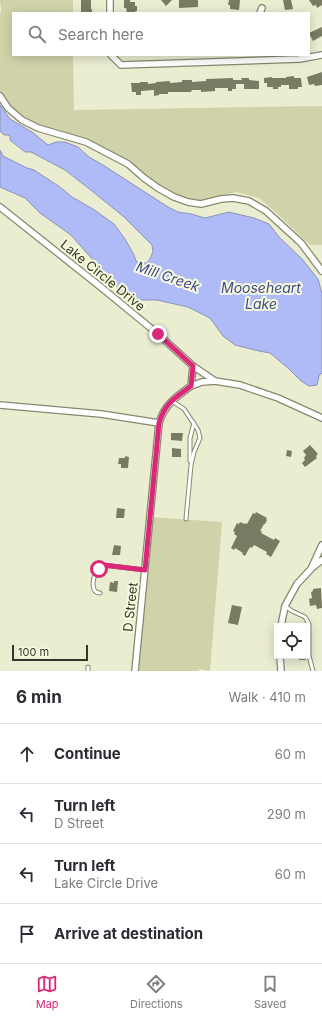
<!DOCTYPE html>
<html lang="en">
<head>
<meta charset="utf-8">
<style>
	body { margin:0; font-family:Inter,sans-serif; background:#f7f7f7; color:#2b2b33 }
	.controls { position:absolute; right:12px; bottom:12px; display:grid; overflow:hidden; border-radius:0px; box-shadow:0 2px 10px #0003 }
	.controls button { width:36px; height:36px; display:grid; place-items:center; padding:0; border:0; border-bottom:1px solid #e1e1e2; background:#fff; color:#2b2b33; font:20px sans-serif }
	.scale { position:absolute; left:12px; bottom:10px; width:76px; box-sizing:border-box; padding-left:4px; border:2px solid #35362b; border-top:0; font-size:11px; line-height:14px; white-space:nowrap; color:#35362b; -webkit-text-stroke:3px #f8fade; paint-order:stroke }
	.stop { position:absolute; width:12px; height:12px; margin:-9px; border:3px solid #db2777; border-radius:50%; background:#fff }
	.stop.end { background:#db2777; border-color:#fff; box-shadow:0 1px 4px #0008 }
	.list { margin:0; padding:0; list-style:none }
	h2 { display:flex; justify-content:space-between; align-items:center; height:52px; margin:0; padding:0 16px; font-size:17px }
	h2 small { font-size:13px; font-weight:400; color:#7c7c81 }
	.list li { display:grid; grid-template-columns:26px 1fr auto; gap:12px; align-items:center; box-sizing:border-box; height:60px; padding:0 16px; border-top:1px solid #e1e1e2 }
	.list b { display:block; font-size:15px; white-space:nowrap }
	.list p { margin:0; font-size:13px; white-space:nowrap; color:#7c7c81 }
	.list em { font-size:13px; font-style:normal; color:#7c7c81 }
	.icon { flex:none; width:22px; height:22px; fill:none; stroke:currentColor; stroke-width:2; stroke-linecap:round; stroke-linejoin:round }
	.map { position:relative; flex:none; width:322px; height:671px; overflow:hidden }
	.search { position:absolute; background:#fff; box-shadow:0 2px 10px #0003; left:12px; right:12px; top:12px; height:44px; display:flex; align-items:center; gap:10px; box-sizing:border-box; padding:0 14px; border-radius:0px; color:#7c7c81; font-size:15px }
	.sheet { height:292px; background:#fff }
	nav { display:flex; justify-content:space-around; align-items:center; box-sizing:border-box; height:56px; border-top:1px solid #e1e1e2; background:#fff; font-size:11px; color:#7c7c81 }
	nav a { display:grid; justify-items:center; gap:2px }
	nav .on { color:#db2777 }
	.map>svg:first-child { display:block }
</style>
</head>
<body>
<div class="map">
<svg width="322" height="671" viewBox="0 0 322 671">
	<rect width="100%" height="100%" fill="#ebedd1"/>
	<path fill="#d0d3a9" d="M0 0H73V13H13V55H73L74 110 322 106V245H310L273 210 259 198 236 192 208 200 193 201 173 194 155 183 126 161 92 141 58 133 35 124 14 112 0 93V16L1 9Z
		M150 517 222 522 210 671 199 669V671H135Z"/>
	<path fill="#afbbf6" stroke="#8a93b9" d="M0 105 10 119 32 132 48 145 56 142H65L78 147 89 157 103 165 168 207 178 212 191 214 205 218 229 212 254 218 269 224 279 237 302 259 318 279 322 294V373L319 376 317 385 309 386 301 381 289 369 270 353 259 351 235 345 223 336 210 318 188 307 157 300H141L125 296 71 235 40 213 25 198 0 187V150L3 156 27 168 34 170 60 187 72 197 93 209 114 224 125 239 134 255 136 261 142 264 148 262 151 257 153 251 152 245 124 217 92 191 65 170 31 152H25L10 140V136L8 135H4L0 131Z"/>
	<path fill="#7a7b63" d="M81 0H91V9H92V13H81Z
		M124 0H130V2H135V6H137V11H135L136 13H127L126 8H124Z
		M161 0H172L166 6Z
		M179 0H198V7L179 8Z
		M229 0H240L239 10 230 9V5H228Z
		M283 0H291L293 9 285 10Z
		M309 0H322V5L317 8 316 5 313 6Z
		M322 27V36L313 41 309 33Z
		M322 72V85L315 86 314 84 309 85 307 77Z
		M294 76V78H301L302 87H298V89H289V85H281V87H278V89H273V87H267V83H264V78L272 77V78H286V77Z
		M233 78V80H242L241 78H249V80L259 81V89H244V84H236V89H232V91H228V88H215V91L201 92V90H192L191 92H168V94H159V95L154 96V90L141 91V95H136V92H132L131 83H140V82H148V84L156 83V82L170 81V83L182 82V80H192V82L206 81V79Z
		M171 433H183L182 441 171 440Z
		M310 445 318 454 316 456 317 458 305 467 302 463 305 460 304 458 306 455 303 451Z
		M172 448 181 449V457H172Z
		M287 450 292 451 291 457 286 456Z
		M125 456 129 457 128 468H121V464H118L119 458H125Z
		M117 508 125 509 124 518H116Z
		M256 512 267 518 266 519 267 520 265 524H264L260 531H262L261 533 274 540 275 538 280 541 271 557 266 554 267 552 254 545 252 548 250 547 245 556 242 554 243 553 235 548 234 550 231 548 237 536 234 534 235 532 233 531 237 523 239 524 240 522 245 524 246 523 247 524 253 513 255 514Z
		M114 545 121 546 120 555H112Z
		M114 581H118L117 592 109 591 110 582 114 583Z
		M321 588 322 608 317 609 316 605 310 606 309 599 312 598 311 592 313 591V589Z
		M232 605 242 607 238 625 228 623Z
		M299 656H306V660H299Z"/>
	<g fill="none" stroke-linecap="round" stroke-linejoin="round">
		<g stroke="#87886f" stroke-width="5">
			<path id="lane" d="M172 401 184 409 198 430 200 438 194 452 191 465 186 519
				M190 461V438L194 423
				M100 593C91 593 92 580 96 573 98 570 100 568 103 565L145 570
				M285 606 292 611 305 617 309 624V656L313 671
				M88 671V667"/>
		</g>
		<g stroke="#87886f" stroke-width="8">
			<path id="street" d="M110 0V13
				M260 13 262 8
				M111 55 121 65 299 59 322 55
				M0 96 8 108 22 120 38 128 86 142 128 164 144 178 158 188 174 197 188 202 201 204 221 199 233 198 249 201 266 211 301 243 322 271
				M0 207 102 288 158 334 193 366 215 381 240 385 278 398 322 418
				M191 386 202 382 215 381
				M0 405 101 414 159 423
				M313 567 322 560
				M281 626 285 606 297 584 311 569 322 545
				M280 656 281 671
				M135 671 159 423C165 404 176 397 191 386L193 366"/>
		</g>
		<use href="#lane" stroke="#fff" stroke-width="3"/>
		<use href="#street" stroke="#fff" stroke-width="5.5"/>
	</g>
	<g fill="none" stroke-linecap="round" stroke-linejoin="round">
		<path stroke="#db2777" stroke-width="5" d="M99 569 103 565 145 570 159 423C165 403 175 398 191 386L193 366 158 334"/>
	</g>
	<g text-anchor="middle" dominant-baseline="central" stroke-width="4" stroke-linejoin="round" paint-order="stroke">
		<g font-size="13" fill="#35362b" stroke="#f8fade">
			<text transform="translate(103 275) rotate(39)">Lake Circle Drive</text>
			<text transform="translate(130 607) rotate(-84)">D Street</text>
		</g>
		<g font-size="14" font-style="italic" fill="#3f498e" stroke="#f8fade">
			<text transform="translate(168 276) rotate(19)">Mill Creek</text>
			<text x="261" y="287">Mooseheart<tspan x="261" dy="16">Lake</tspan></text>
		</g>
	</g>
</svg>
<div class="controls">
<button><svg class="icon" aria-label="locate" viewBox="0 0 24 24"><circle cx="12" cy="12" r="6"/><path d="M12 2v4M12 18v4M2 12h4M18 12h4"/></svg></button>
</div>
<div class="scale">100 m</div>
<div class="stop" style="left:99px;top:569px"></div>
<div class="stop end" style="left:158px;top:334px"></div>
<div class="search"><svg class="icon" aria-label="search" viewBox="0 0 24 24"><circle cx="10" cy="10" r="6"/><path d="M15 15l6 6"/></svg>Search here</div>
</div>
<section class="sheet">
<h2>6 min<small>Walk · 410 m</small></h2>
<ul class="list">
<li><svg class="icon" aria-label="ahead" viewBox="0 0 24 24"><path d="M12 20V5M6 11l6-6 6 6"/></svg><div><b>Continue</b></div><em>60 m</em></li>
<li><svg class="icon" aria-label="left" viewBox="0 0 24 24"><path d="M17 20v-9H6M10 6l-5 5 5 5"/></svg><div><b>Turn left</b><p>D Street</p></div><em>290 m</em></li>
<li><svg class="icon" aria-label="left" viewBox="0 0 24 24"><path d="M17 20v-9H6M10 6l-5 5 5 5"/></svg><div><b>Turn left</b><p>Lake Circle Drive</p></div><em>60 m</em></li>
<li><svg class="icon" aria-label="arrive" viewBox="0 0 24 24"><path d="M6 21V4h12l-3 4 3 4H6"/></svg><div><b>Arrive at destination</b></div></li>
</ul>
</section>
<nav>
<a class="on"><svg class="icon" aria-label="map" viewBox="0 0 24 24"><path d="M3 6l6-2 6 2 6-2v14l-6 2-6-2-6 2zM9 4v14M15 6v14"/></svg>Map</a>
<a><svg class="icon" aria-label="directions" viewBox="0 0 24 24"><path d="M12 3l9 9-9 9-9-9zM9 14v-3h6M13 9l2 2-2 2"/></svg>Directions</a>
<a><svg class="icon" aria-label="saved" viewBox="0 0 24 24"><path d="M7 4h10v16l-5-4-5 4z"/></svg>Saved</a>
</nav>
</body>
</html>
